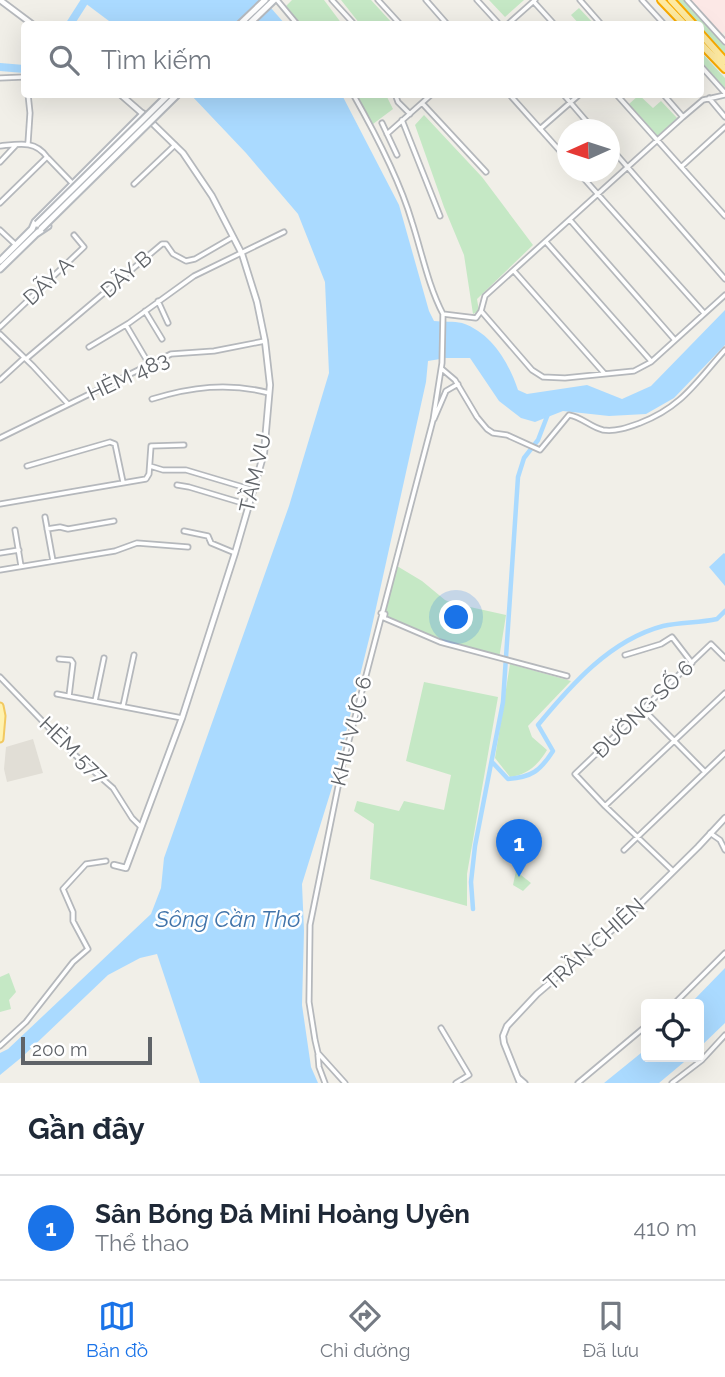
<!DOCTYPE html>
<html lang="vi">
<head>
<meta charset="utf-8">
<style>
	body { margin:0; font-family:Raleway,sans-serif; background:#f2f2f3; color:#1f2937 }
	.controls { position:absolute; right:21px; bottom:21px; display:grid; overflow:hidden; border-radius:7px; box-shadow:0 7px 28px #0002 }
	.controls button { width:63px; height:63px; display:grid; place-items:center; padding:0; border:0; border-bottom:2px solid #e0e1e3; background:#fff; color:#1f2937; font:35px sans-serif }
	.compass { position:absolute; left:557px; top:119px; width:63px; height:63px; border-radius:50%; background:#fff; box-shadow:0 7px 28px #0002; rotate:267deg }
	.scale { position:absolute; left:21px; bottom:18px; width:131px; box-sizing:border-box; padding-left:7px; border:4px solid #5f6368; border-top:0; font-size:19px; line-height:24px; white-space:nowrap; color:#5f6368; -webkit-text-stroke:5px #fff; paint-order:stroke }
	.you { position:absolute; left:457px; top:618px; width:24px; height:24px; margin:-18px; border:5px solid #fff; border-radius:50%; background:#1a73e8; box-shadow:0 0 0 10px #1a73e833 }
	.badge { display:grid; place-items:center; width:46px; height:46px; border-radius:50%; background:#1a73e8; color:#fff; font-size:23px; font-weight:700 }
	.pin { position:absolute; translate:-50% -58px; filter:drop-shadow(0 2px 4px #0008) }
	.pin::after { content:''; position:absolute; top:37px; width:24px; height:21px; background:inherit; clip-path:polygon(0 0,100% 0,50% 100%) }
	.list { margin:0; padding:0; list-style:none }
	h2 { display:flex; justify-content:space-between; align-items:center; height:91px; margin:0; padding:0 28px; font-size:30px }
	h2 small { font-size:23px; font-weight:400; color:#747a83 }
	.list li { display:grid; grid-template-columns:46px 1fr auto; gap:21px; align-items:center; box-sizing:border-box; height:105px; padding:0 28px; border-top:2px solid #e0e1e3 }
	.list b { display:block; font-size:26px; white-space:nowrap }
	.list p { margin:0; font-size:23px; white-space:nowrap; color:#747a83 }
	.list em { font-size:23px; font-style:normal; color:#747a83 }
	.icon { flex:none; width:38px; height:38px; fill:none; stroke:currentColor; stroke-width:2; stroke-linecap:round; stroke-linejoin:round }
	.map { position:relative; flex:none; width:725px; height:1083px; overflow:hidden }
	.search { position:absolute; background:#fff; box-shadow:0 7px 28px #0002; left:21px; right:21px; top:21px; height:77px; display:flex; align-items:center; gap:18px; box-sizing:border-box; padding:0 24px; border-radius:7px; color:#747a83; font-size:26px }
	.sheet { height:196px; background:#fff }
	nav { display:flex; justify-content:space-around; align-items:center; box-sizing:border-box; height:98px; border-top:2px solid #e0e1e3; background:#fff; font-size:19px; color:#747a83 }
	nav a { display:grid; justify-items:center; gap:4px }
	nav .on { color:#1a73e8 }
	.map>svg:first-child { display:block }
</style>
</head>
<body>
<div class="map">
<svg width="725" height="1083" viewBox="0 0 725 1083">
	<rect width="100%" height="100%" fill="#f1efe8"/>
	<path fill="#e1ded6" d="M33 739 43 773 7 782 4 769 6 747Z"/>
	<path fill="#fce8e6" d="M690 0H725V31L721 35Z"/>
	<path fill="#c5e8c5" d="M292 0H324L342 24H301L286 6Z
		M341 0H371L393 24H360Z
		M489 0H524L505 17Z
		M676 0H684L725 46V56L701 28 700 24H697Z
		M579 8 594 24H579L571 15Z
		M700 51 725 78V90L701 61Z
		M355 95H386L393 109 373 124Z
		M639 95 653 108 661 101 677 118 658 136 629 104Z
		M424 115 482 177 533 245 477 299 479 311 473 314 464 255 444 207 415 125Z
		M397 566 422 581 445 600 463 608 470 607 506 615 499 659 436 642 382 620Z
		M510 664 571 681 528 726 532 737 547 750C538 765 527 775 510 777L495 758Z
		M424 682 498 697 467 874V906L370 879 374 824 354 811 357 801 399 811 404 801 444 810 451 775 406 761Z
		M516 871 531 883 523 891 513 885Z
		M9 973 16 992 9 1000 11 1009 0 1012V977Z"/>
	<path fill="#aadaff" d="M81 0H264L285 24H113Z
		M191 95H342L399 205 429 311 434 321C443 322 454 321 462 323 492 333 509 363 518 390L527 394 587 385 622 399 651 386 725 310V345L674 398 646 414 609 416 563 411 535 422 521 418 499 401 470 358H446L428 361 426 382 370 635 334 781 302 884 304 931 302 1005 311 1067 318 1083H200L157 954 140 958 108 975 22 1057 0 1075V1053L8 1049 151 914 161 888 164 858 289 506 329 373 325 282 298 214 246 153Z
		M724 553 725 554V586L709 567Z
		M725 968V1023L699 1048V1004H690Z
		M646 1049V1057H690L659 1083H604Z"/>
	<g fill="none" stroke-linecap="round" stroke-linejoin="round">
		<path stroke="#aadaff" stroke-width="4.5" d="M493 763 508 779C532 777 540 771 553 751L538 725C571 685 610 640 663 626 681 622 699 623 717 619L725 611
			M473 909 471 882 475 846 503 702 518 477 524 458 538 440 548 414"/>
		<path stroke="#aadaff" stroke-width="8" d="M70 24 84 2
			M0 67 24 69"/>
		<g stroke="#b5b8bc" stroke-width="7">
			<path id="minor" d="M277 0 297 24
				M332 0 354 24
				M378 0 400 24
				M426 0 447 24
				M477 0 499 24
				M580 0 601 24
				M642 0 664 24
				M687 0 725 42
				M534 2 554 24
				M508 24 535 0
				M700 65 725 93
				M0 78 24 77
				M353 94C374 131 400 181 412 222 422 253 428 285 443 314L476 318 481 311 485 296 683 117 703 100 725 95
				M395 94 398 102 410 114
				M509 94 568 160
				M563 94 594 130
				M616 94 725 216
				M663 94 683 117
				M709 98 725 117
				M422 103 486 172
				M402 120 440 216
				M382 123 397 155
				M540 129 580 94
				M387 134 432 94
				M28 143 30 113 28 94
				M0 146C19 144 35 140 47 157L0 203
				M610 147 725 279
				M48 158 73 184
				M0 162 16 145
				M681 167 725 127
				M578 172 704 313
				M134 184 175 145
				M570 220 674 339
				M0 230 16 245
				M546 242 651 361
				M514 271 604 373
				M158 301 168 323
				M145 311 162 339
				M481 311 532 370 543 377 565 378 634 371 651 362 725 295
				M126 325 149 364
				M0 327 84 247 74 235
				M0 334 33 366 68 404
				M89 347 129 323 194 276 284 232
				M26 359 162 244H166L173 254 186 261 195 259 233 237
				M442 369 455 380 477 417 487 429 493 433 507 435 540 450 569 415C582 417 590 427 603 430 616 432 629 427 640 423 682 407 696 382 725 350
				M0 380 24 358
				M152 399C191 387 228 382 269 393
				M434 419 446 391 458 384
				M0 438 171 354 214 351 265 341
				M27 466 110 442 115 444 123 482
				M150 466 163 470H186L253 490
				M177 485 189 487 249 505
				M0 504 146 479 149 474 151 446 184 445
				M45 517 53 561
				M47 529 60 527 68 529 114 521
				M15 530 21 566
				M184 531 208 536 211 543 235 553
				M0 553 19 550
				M0 570 115 551 137 543 188 547
				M381 613 385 614 384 618 440 642 567 676
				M625 655 661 644 672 637 692 663
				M59 659 71 660 73 663 69 696
				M0 677 75 755 113 788 132 818 141 827
				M57 694 182 718
				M95 701 104 658
				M123 706 134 655
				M643 709 705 772
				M605 806 725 693
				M710 833 720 840 725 850
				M624 850 725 753
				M673 871 605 806 575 774 711 644 725 658
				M674 1004 725 953
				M441 1028 469 1075 456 1083
				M0 1046 26 1022 73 962 88 949 73 921V912L63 889 86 864 106 861
				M318 1055 319 1067 325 1083
				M518 1077 525 1083
				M345 1083 318 1053 315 1040 309 1002 310 925 342 767 433 420 442 363 443 314
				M578 1083 646 1026
				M672 1083 702 1060 725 1035"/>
		</g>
		<g stroke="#b5b8bc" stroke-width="8">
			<path id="tertiary" d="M0 0 32 24
				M114 865 126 868 182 718 235 553 264 453 270 385 265 341 257 302 242 254 212 196 183 153 143 114 120 94
				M520 1083 504 1043 503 1036 507 1026 537 994 627 917 698 847 725 818"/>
		</g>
		<g stroke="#b6babf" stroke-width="9">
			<path id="secondary" d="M240 24 265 0
				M249 24 274 0
				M32 229 35 222 143 114
				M36 234 48 226
				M0 261 32 229
				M0 269 38 232"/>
		</g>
		<g stroke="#f2c960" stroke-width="9">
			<path id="primary" d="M0 706 2 716 0 739"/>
		</g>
		<g stroke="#f9ab00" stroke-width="10">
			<path id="trunk" d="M661 0 684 24
				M671 0 693 24
				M700 33 725 61
				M700 43 725 69"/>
		</g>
		<use href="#minor" stroke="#fff" stroke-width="3.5"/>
		<use href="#tertiary" stroke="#fff" stroke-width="4.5"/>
		<use href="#secondary" stroke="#fff" stroke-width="5"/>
		<use href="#primary" stroke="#fff2af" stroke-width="5"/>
		<use href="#trunk" stroke="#feeaa1" stroke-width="6"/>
		<g stroke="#b6babf" stroke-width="9" stroke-linecap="butt">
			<path id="secondary-bridge" d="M37 224 169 94
				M41 229 178 94"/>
		</g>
		<use href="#secondary-bridge" stroke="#fff" stroke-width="5"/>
	</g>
	<g text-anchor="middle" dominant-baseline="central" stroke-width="5" stroke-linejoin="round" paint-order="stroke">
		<g font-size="21" fill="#5f6368" stroke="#fff">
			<text transform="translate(126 274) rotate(-41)">DÃY B</text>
			<text transform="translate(48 281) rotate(-43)">DÃY A</text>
			<text transform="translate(128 376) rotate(-25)">HẺM 483</text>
			<text transform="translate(255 473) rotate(-77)">TẦM VU</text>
			<text transform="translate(643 709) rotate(-44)">ĐƯỜNG SỐ 6</text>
			<text transform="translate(351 731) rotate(-76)">KHU VỰC 6</text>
			<text transform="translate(74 750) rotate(44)">HẺM 577</text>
			<text transform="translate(594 944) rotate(-42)">TRẦN CHIÊN</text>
		</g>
		<g font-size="23" font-style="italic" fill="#4174aa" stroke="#fff">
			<text x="228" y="918">Sông Cần Thơ</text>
		</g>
	</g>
</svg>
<div class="controls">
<button><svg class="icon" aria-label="locate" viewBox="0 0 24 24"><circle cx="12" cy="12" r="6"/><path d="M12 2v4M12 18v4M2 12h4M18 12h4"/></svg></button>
</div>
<svg class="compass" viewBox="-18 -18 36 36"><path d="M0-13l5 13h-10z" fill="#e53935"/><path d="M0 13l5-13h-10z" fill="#747a83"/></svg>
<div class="scale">200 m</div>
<div class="you"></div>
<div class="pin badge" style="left:519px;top:877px">1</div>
<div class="search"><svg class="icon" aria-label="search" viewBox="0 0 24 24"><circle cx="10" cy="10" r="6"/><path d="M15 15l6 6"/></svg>Tìm kiếm</div>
</div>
<section class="sheet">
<h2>Gần đây<small></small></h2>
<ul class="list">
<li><span class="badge">1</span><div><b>Sân Bóng Đá Mini Hoàng Uyên</b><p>Thể thao</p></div><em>410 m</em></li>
</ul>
</section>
<nav>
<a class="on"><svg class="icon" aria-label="map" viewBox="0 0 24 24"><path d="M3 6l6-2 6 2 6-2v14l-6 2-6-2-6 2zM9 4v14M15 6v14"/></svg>Bản đồ</a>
<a><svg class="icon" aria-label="directions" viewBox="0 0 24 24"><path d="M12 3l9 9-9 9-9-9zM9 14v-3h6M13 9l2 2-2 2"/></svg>Chỉ đường</a>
<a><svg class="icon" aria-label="saved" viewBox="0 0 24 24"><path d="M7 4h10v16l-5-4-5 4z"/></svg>Đã lưu</a>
</nav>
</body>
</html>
